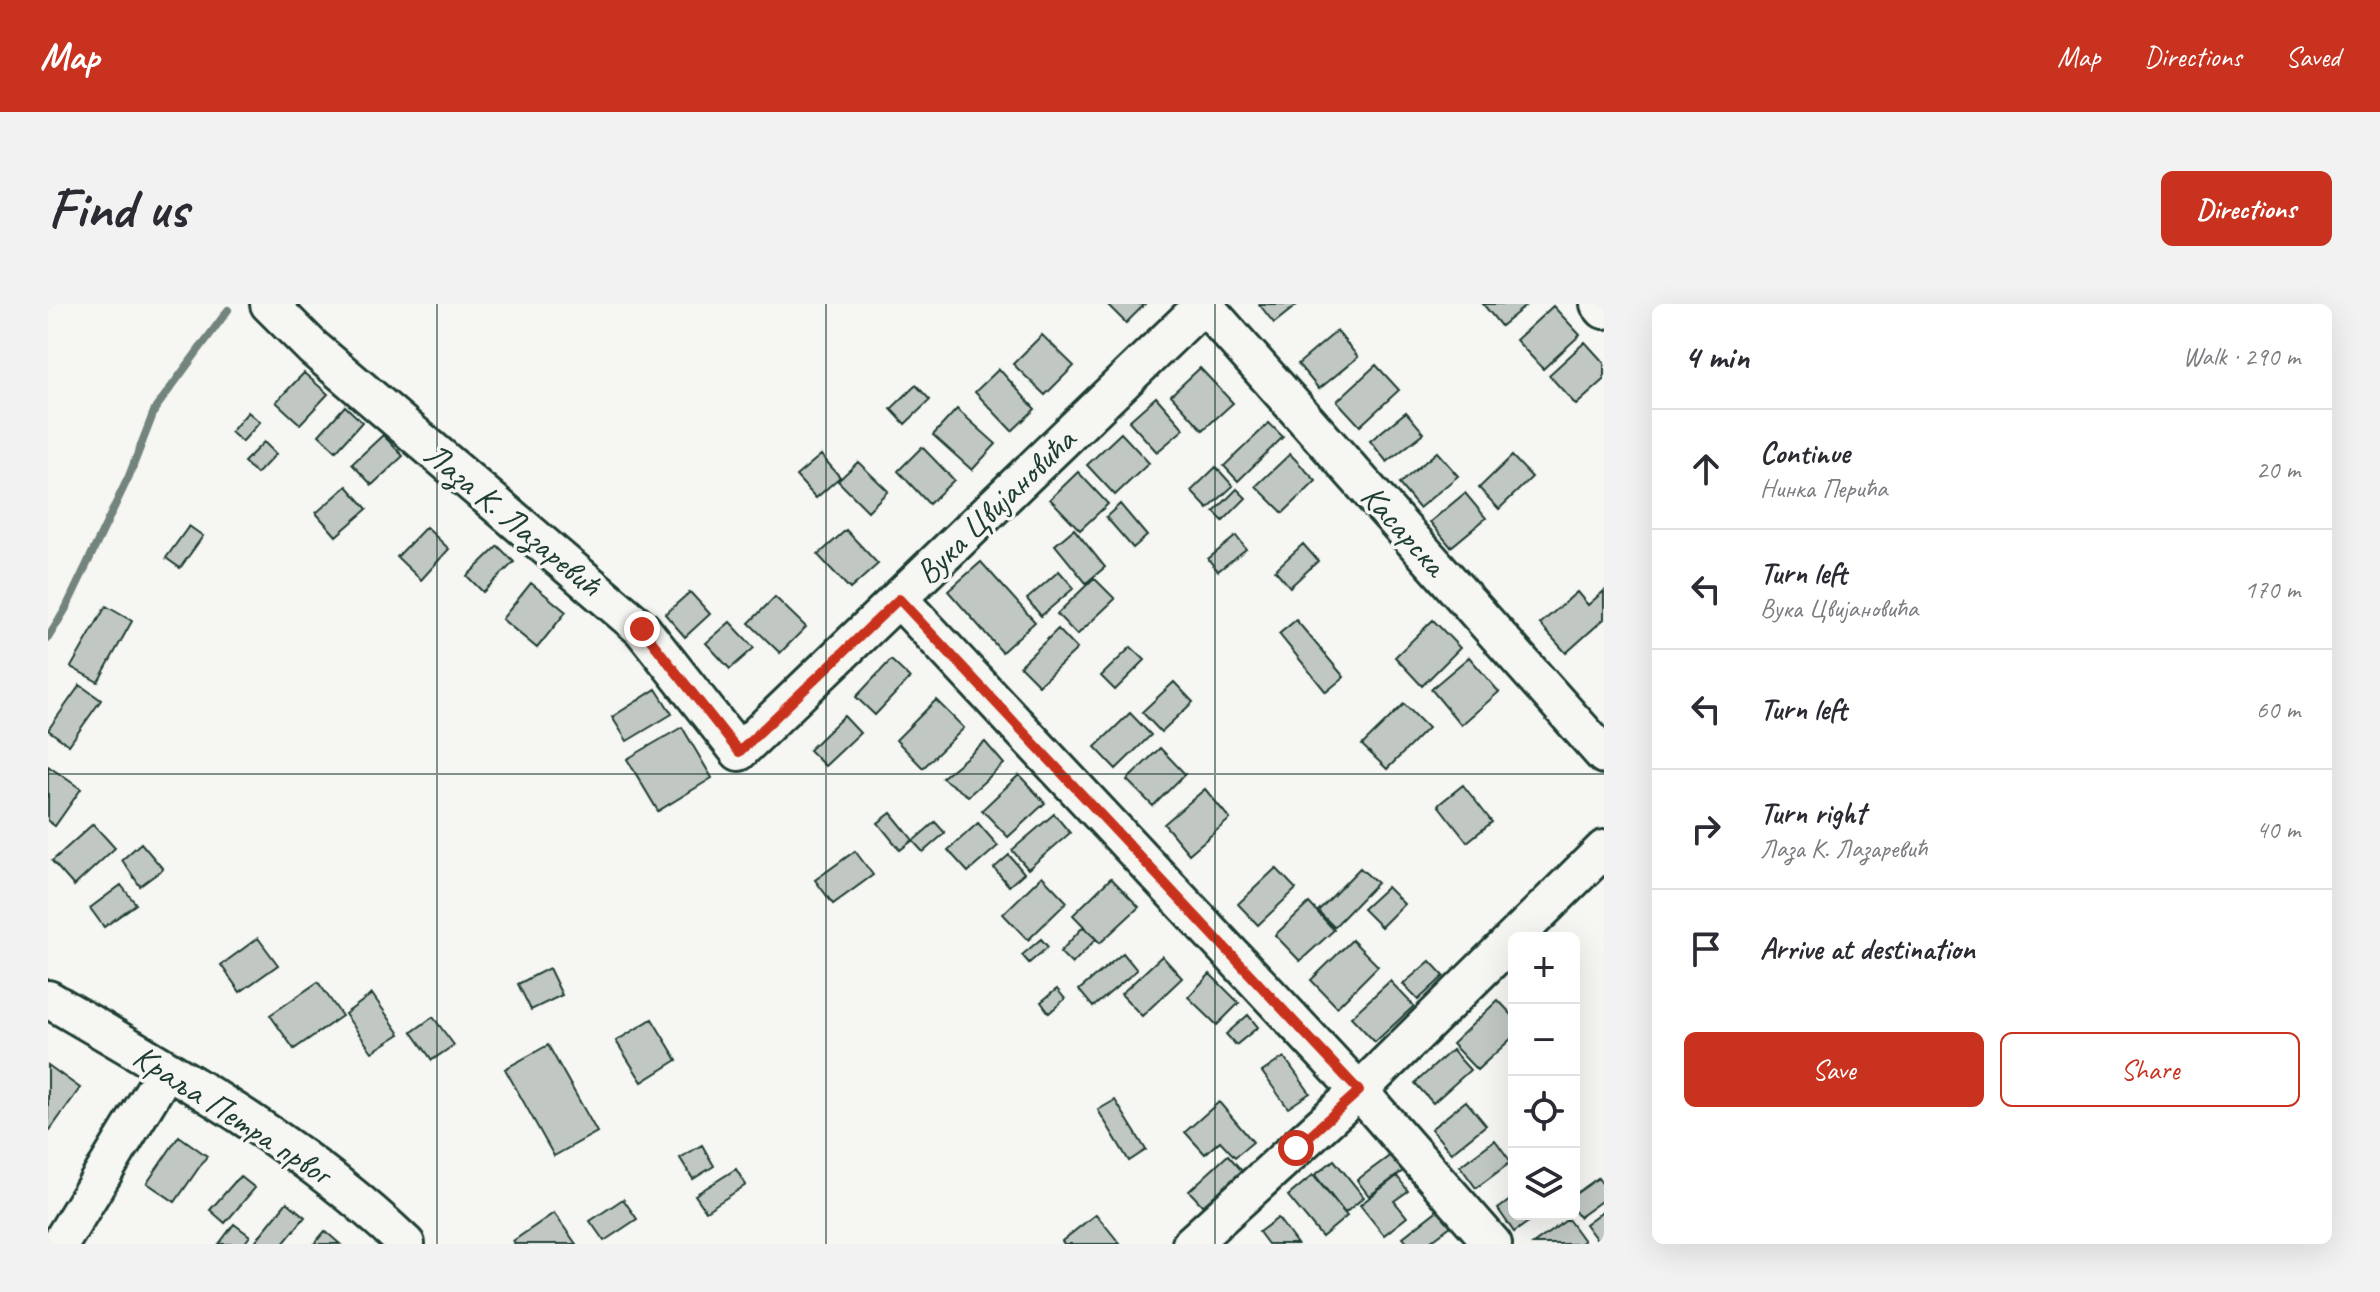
<!DOCTYPE html>
<html lang="en">
<head>
<meta charset="utf-8">
<style>
	body { margin:0; font-family:Caveat,sans-serif; background:#f2f2f3; color:#2b2b33 }
	.controls { position:absolute; right:24px; bottom:24px; display:grid; overflow:hidden; border-radius:12px; box-shadow:0 8px 32px #0002 }
	.controls button { width:72px; height:72px; display:grid; place-items:center; padding:0; border:0; border-bottom:2px solid #e1e1e2; background:#fff; color:#2b2b33; font:40px sans-serif }
	.stop { position:absolute; width:24px; height:24px; margin:-18px; border:6px solid #c8321e; border-radius:50%; background:#fff }
	.stop.end { background:#c8321e; border-color:#fff; box-shadow:0 2px 8px #0008 }
	.list { margin:0; padding:0; list-style:none }
	h2 { display:flex; justify-content:space-between; align-items:center; height:104px; margin:0; padding:0 32px; font-size:34px }
	h2 small { font-size:26px; font-weight:400; color:#7c7c81 }
	.list li { display:grid; grid-template-columns:52px 1fr auto; gap:24px; align-items:center; box-sizing:border-box; height:120px; padding:0 32px; border-top:2px solid #e1e1e2 }
	.list b { display:block; font-size:30px; white-space:nowrap }
	.list p { margin:0; font-size:26px; white-space:nowrap; color:#7c7c81 }
	.list em { font-size:26px; font-style:normal; color:#7c7c81 }
	.actions { display:flex; gap:16px; padding:24px 32px }
	.actions a { flex:1; padding:18px 0; border:2px solid #c8321e; border-radius:12px; text-align:center; font-size:28px; color:#c8321e }
	.actions .main { background:#c8321e; color:#fff }
	.icon { flex:none; width:44px; height:44px; fill:none; stroke:currentColor; stroke-width:2; stroke-linecap:round; stroke-linejoin:round }
	.map { position:relative; flex:none; width:1556px; height:940px; overflow:hidden; border-radius:12px }
	header { display:flex; align-items:center; gap:48px; box-sizing:border-box; height:112px; padding:0 40px; background:#c8321e; color:#fff }
	header strong { font-size:38px }
	nav { display:flex; gap:44px; margin-inline-start:auto; font-size:28px }
	.intro { display:flex; align-items:center; justify-content:space-between; box-sizing:border-box; height:192px; padding:0 48px }
	h1 { margin:0; font-size:56px }
	.button { padding:20px 36px; border-radius:12px; background:#c8321e; color:#fff; font-size:28px; font-weight:700 }
	main { display:flex; gap:48px; padding:0 48px }
	aside { flex:1; background:#fff; border-radius:12px; box-shadow:0 8px 32px #0002 }
	.map>svg:first-child { display:block }
</style>
</head>
<body>
<header>
<strong>Map</strong>
<nav><a>Map</a><a>Directions</a><a>Saved</a></nav>
</header>
<div class="intro"><h1>Find us</h1><a class="button">Directions</a></div>
<main>
<div class="map">
<svg width="1556" height="940" viewBox="0 0 1556 940">
	<rect width="100%" height="100%" fill="#f6f6f2"/>
	<filter id="ink" filterUnits="userSpaceOnUse"><feTurbulence type="fractalNoise" baseFrequency=".0125" numOctaves="2"/><feDisplacementMap in="SourceGraphic" scale="16" xChannelSelector="R" yChannelSelector="G"/><feConvolveMatrix kernelMatrix="1 2 1 2 8 2 1 2 1" color-interpolation-filters="sRGB"/></filter>
	<g filter="url(#ink)">
		<g fill="none" stroke-linecap="round" stroke-linejoin="round">
			<path stroke="#72847d" stroke-width="8" d="M0 334 17 306 81 172 107 105 180 6"/>
		</g>
		<path fill="#c1c8c3" stroke="#1f3d34" stroke-width="2" d="M1059 0H1097L1078 19Z
			M1211 0H1250L1226 19Z
			M1435 0H1480L1453 22Z
			M1505 2 1532 31 1495 65 1468 36Z
			M1289 27 1310 53 1271 85 1250 60Z
			M994 31 1026 62 997 91 965 60Z
			M1537 38 1556 59V76L1528 101 1501 71Z
			M1328 61 1351 86 1312 122 1289 97Z
			M1152 64 1185 99 1155 126 1123 91Z
			M951 65 987 105 964 127 927 88Z
			M256 69 280 90 252 120 228 98Z
			M868 81 882 96 857 120 843 105Z
			M1108 93 1136 125 1109 148 1081 117Z
			M297 102 314 118 288 147 271 131Z
			M909 105 948 140 924 166 885 131Z
			M200 108 212 118 194 138 183 128Z
			M1358 108 1376 129 1339 158 1322 137Z
			M1221 119 1235 133 1190 177 1176 162Z
			M1073 129 1101 159 1067 191 1039 161Z
			M335 131 355 152 324 181 304 160Z
			M216 138 228 150 209 170 196 158Z
			M874 143 906 176 881 200 850 167Z
			M1389 148 1410 172 1371 204 1351 180Z
			M1242 150 1268 177 1235 209 1208 182Z
			M773 151 792 173 768 194 748 172Z
			M1464 152 1484 173 1451 205 1431 184Z
			M810 158 840 187 820 207 790 177Z
			M1168 163 1185 182 1160 205 1143 187Z
			M1030 168 1060 200 1032 226 1002 195Z
			M299 182 319 205 288 232 268 209Z
			M1189 185 1198 194 1175 217 1166 208Z
			M1417 189 1438 214 1403 243 1382 218Z
			M1072 200 1099 232 1085 244 1058 213Z
			M141 222 155 232 132 264 118 254Z
			M378 223 401 245 373 276 349 253Z
			M1026 225 1057 263 1038 279 1007 241Z
			M798 226 830 260 802 285 770 251Z
			M1188 232 1198 245 1170 267 1160 255Z
			M1255 240 1270 257 1242 283 1227 266Z
			M450 242 466 258 435 288 419 272Z
			M933 258 987 318 954 348 900 287Z
			M1011 267 1026 284 993 312 979 295Z
			M1046 274 1067 295 1029 331 1009 310Z
			M483 279 518 308 489 344 454 315Z
			M1556 287V315L1518 349 1492 320 1529 288 1540 301Z
			M642 288 662 310 637 333 617 310Z
			M727 293 758 323 732 349 701 319Z
			M58 302 84 317 50 378 23 363Z
			M1248 316 1296 373 1278 388 1231 330Z
			M1385 316 1412 344 1374 382 1347 353Z
			M682 318 706 344 682 365 658 339Z
			M1010 325 1029 345 991 381 972 362Z
			M1083 343 1097 356 1067 386 1053 372Z
			M1421 353 1451 388 1413 421 1383 385Z
			M843 356 862 374 827 411 808 393Z
			M1126 378 1145 398 1113 428 1094 408Z
			M32 381 53 396 21 441 0 426Z
			M608 385 624 410 579 437 564 413Z
			M888 396 916 424 875 464 848 436Z
			M1356 400 1380 424 1339 465 1314 441Z
			M1082 409 1103 431 1068 465 1047 443Z
			M796 412 812 429 777 462 761 446Z
			M634 423 664 474 610 507 579 455Z
			M937 438 956 460 920 492 894 474Z
			M1112 444 1137 470 1105 502 1079 476Z
			M0 462 33 485 7 522 0 517Z
			M971 471 997 499 960 533 934 506Z
			M1415 481 1444 518 1419 538 1390 501Z
			M1157 485 1182 515 1141 550 1116 520Z
			M843 509 865 536 852 546 830 519Z
			M1006 510 1022 529 980 565 964 546Z
			M887 518 897 529 875 548 865 537Z
			M930 519 950 542 920 568 900 546Z
			M45 520 67 544 26 582 4 557Z
			M93 539 115 565 92 582 74 556Z
			M807 547 825 571 785 600 767 576Z
			M961 551 976 569 961 582 946 564Z
			M1228 564 1248 585 1210 621 1190 600Z
			M1312 564 1329 579 1286 623 1270 607Z
			M994 572 1019 598 980 636 955 610Z
			M1063 574 1091 603 1052 639 1025 611Z
			M73 581 88 600 56 623 42 604Z
			M1339 583 1356 600 1333 623 1315 605Z
			M1261 599 1286 626 1252 657 1227 631Z
			M1035 623 1048 635 1024 660 1012 648Z
			M210 634 230 661 192 688 173 661Z
			M993 635 1000 643 981 659 974 651Z
			M1304 636 1330 662 1289 703 1263 676Z
			M1075 649 1089 666 1045 703 1031 686Z
			M1114 652 1134 674 1094 712 1073 690Z
			M1382 657 1396 672 1370 696 1355 680Z
			M501 664 514 691 483 706 470 680Z
			M1162 670 1191 699 1169 721 1140 693Z
			M1342 677 1366 702 1327 738 1303 713Z
			M270 678 294 712 246 745 222 711Z
			M1009 685 1017 695 1001 709 993 698Z
			M324 690 352 730 324 748 297 710Z
			M1450 696 1466 713V732L1429 766 1404 740Z
			M1200 711 1210 723 1188 741 1178 730Z
			M385 713 406 741 384 756 364 728Z
			M604 715 629 756 594 778 568 737Z
			M500 741 549 828 506 852 457 765Z
			M1404 746 1422 766 1385 799 1367 779Z
			M1236 753 1262 789 1240 804 1214 768Z
			M0 761 32 784 2 826 0 824Z
			M1067 796 1098 846 1081 857 1050 806Z
			M1418 797 1438 821 1403 849 1383 825Z
			M1171 798 1205 838 1187 853 1172 837 1157 850 1137 828Z
			M131 832 159 852 127 898 99 879Z
			M1447 836 1463 858 1428 884 1412 862Z
			M654 841 666 862 645 875 632 854Z
			M1351 845 1363 861 1321 892 1309 876Z
			M1180 851 1194 867 1155 902 1141 887Z
			M1286 856 1316 893 1297 909 1267 871Z
			M688 865 698 881 658 907 647 891Z
			M1265 871 1299 912 1274 933 1240 892Z
			M192 872 207 884 177 919 162 906Z
			M1349 872 1360 887 1346 897 1359 913 1336 931 1312 901Z
			M1550 874 1556 882V895L1531 913 1526 906V891Z
			M1466 893V910H1492L1466 928 1450 905Z
			M575 895 589 915 556 937 542 917Z
			M239 898 257 913 235 940H205Z
			M1391 905 1404 921 1379 940H1361L1355 933Z
			M1556 906V931L1549 936 1537 920Z
			M506 909 528 940H467L465 937Z
			M1048 910 1072 940H1016L1014 937Z
			M1230 914 1249 940H1220L1211 928Z
			M1520 915 1536 937 1531 940H1485Z
			M186 920 202 932 196 940H171Z
			M277 927 292 940H266Z"/>
		<g fill="none" stroke-linecap="round" stroke-linejoin="round">
			<g stroke="#1f3d34" stroke-width="42">
				<path id="minor" d="M221 0 265 44 594 325 691 448 1156 0
					M1551 0 1556 6
					M1156 1 1556 451
					M851 295 1311 787 1445 940
					M0 695C125 768 253 839 358 940
					M12 940 119 765
					M1143 940 1311 787 1556 545"/>
			</g>
			<use href="#minor" stroke="#f6f6f2" stroke-width="36"/>
		</g>
	</g>
	<g fill="none" stroke-linecap="round" stroke-linejoin="round" filter="url(#ink)">
		<path stroke="#c8321e" stroke-width="10" d="M594 325 691 448 851 295 1311 787 1248 844"/>
	</g>
	<path fill="none" stroke="#1f3d34" stroke-width="2" stroke-opacity="0.55" d="M389 0V940M778 0V940M1167 0V940M0 470H1556"/>
	<g text-anchor="middle" dominant-baseline="central" stroke-width="7" stroke-linejoin="round" paint-order="stroke">
		<g font-size="34" fill="#1f3d34" stroke="#f6f6f2">
			<text transform="translate(947 202) rotate(-44)">Вука Цвијановића</text>
			<text transform="translate(465 215) rotate(40)">Лаза К. Лазаревић</text>
			<text transform="translate(1356 226) rotate(48)">Касарска</text>
			<text transform="translate(184 810) rotate(33)">Краља Петра првог</text>
		</g>
	</g>
</svg>
<div class="controls">
<button>+</button>
<button>−</button>
<button><svg class="icon" aria-label="locate" viewBox="0 0 24 24"><circle cx="12" cy="12" r="6"/><path d="M12 2v4M12 18v4M2 12h4M18 12h4"/></svg></button>
<button><svg class="icon" aria-label="layers" viewBox="0 0 24 24"><path d="M12 4l9 5-9 5-9-5zM3 14l9 5 9-5"/></svg></button>
</div>
<div class="stop" style="left:1248px;top:844px"></div>
<div class="stop end" style="left:594px;top:325px"></div>
</div>
<aside>
<h2>4 min<small>Walk · 290 m</small></h2>
<ul class="list">
<li><svg class="icon" aria-label="ahead" viewBox="0 0 24 24"><path d="M12 20V5M6 11l6-6 6 6"/></svg><div><b>Continue</b><p>Нинка Перића</p></div><em>20 m</em></li>
<li><svg class="icon" aria-label="left" viewBox="0 0 24 24"><path d="M17 20v-9H6M10 6l-5 5 5 5"/></svg><div><b>Turn left</b><p>Вука Цвијановића</p></div><em>170 m</em></li>
<li><svg class="icon" aria-label="left" viewBox="0 0 24 24"><path d="M17 20v-9H6M10 6l-5 5 5 5"/></svg><div><b>Turn left</b></div><em>60 m</em></li>
<li><svg class="icon" aria-label="right" viewBox="0 0 24 24"><path d="M7 20v-9h11M14 6l5 5-5 5"/></svg><div><b>Turn right</b><p>Лаза К. Лазаревић</p></div><em>40 m</em></li>
<li><svg class="icon" aria-label="arrive" viewBox="0 0 24 24"><path d="M6 21V4h12l-3 4 3 4H6"/></svg><div><b>Arrive at destination</b></div></li>
</ul>
<div class="actions"><a class="main">Save</a><a>Share</a></div>
</aside>
</main>
</body>
</html>
